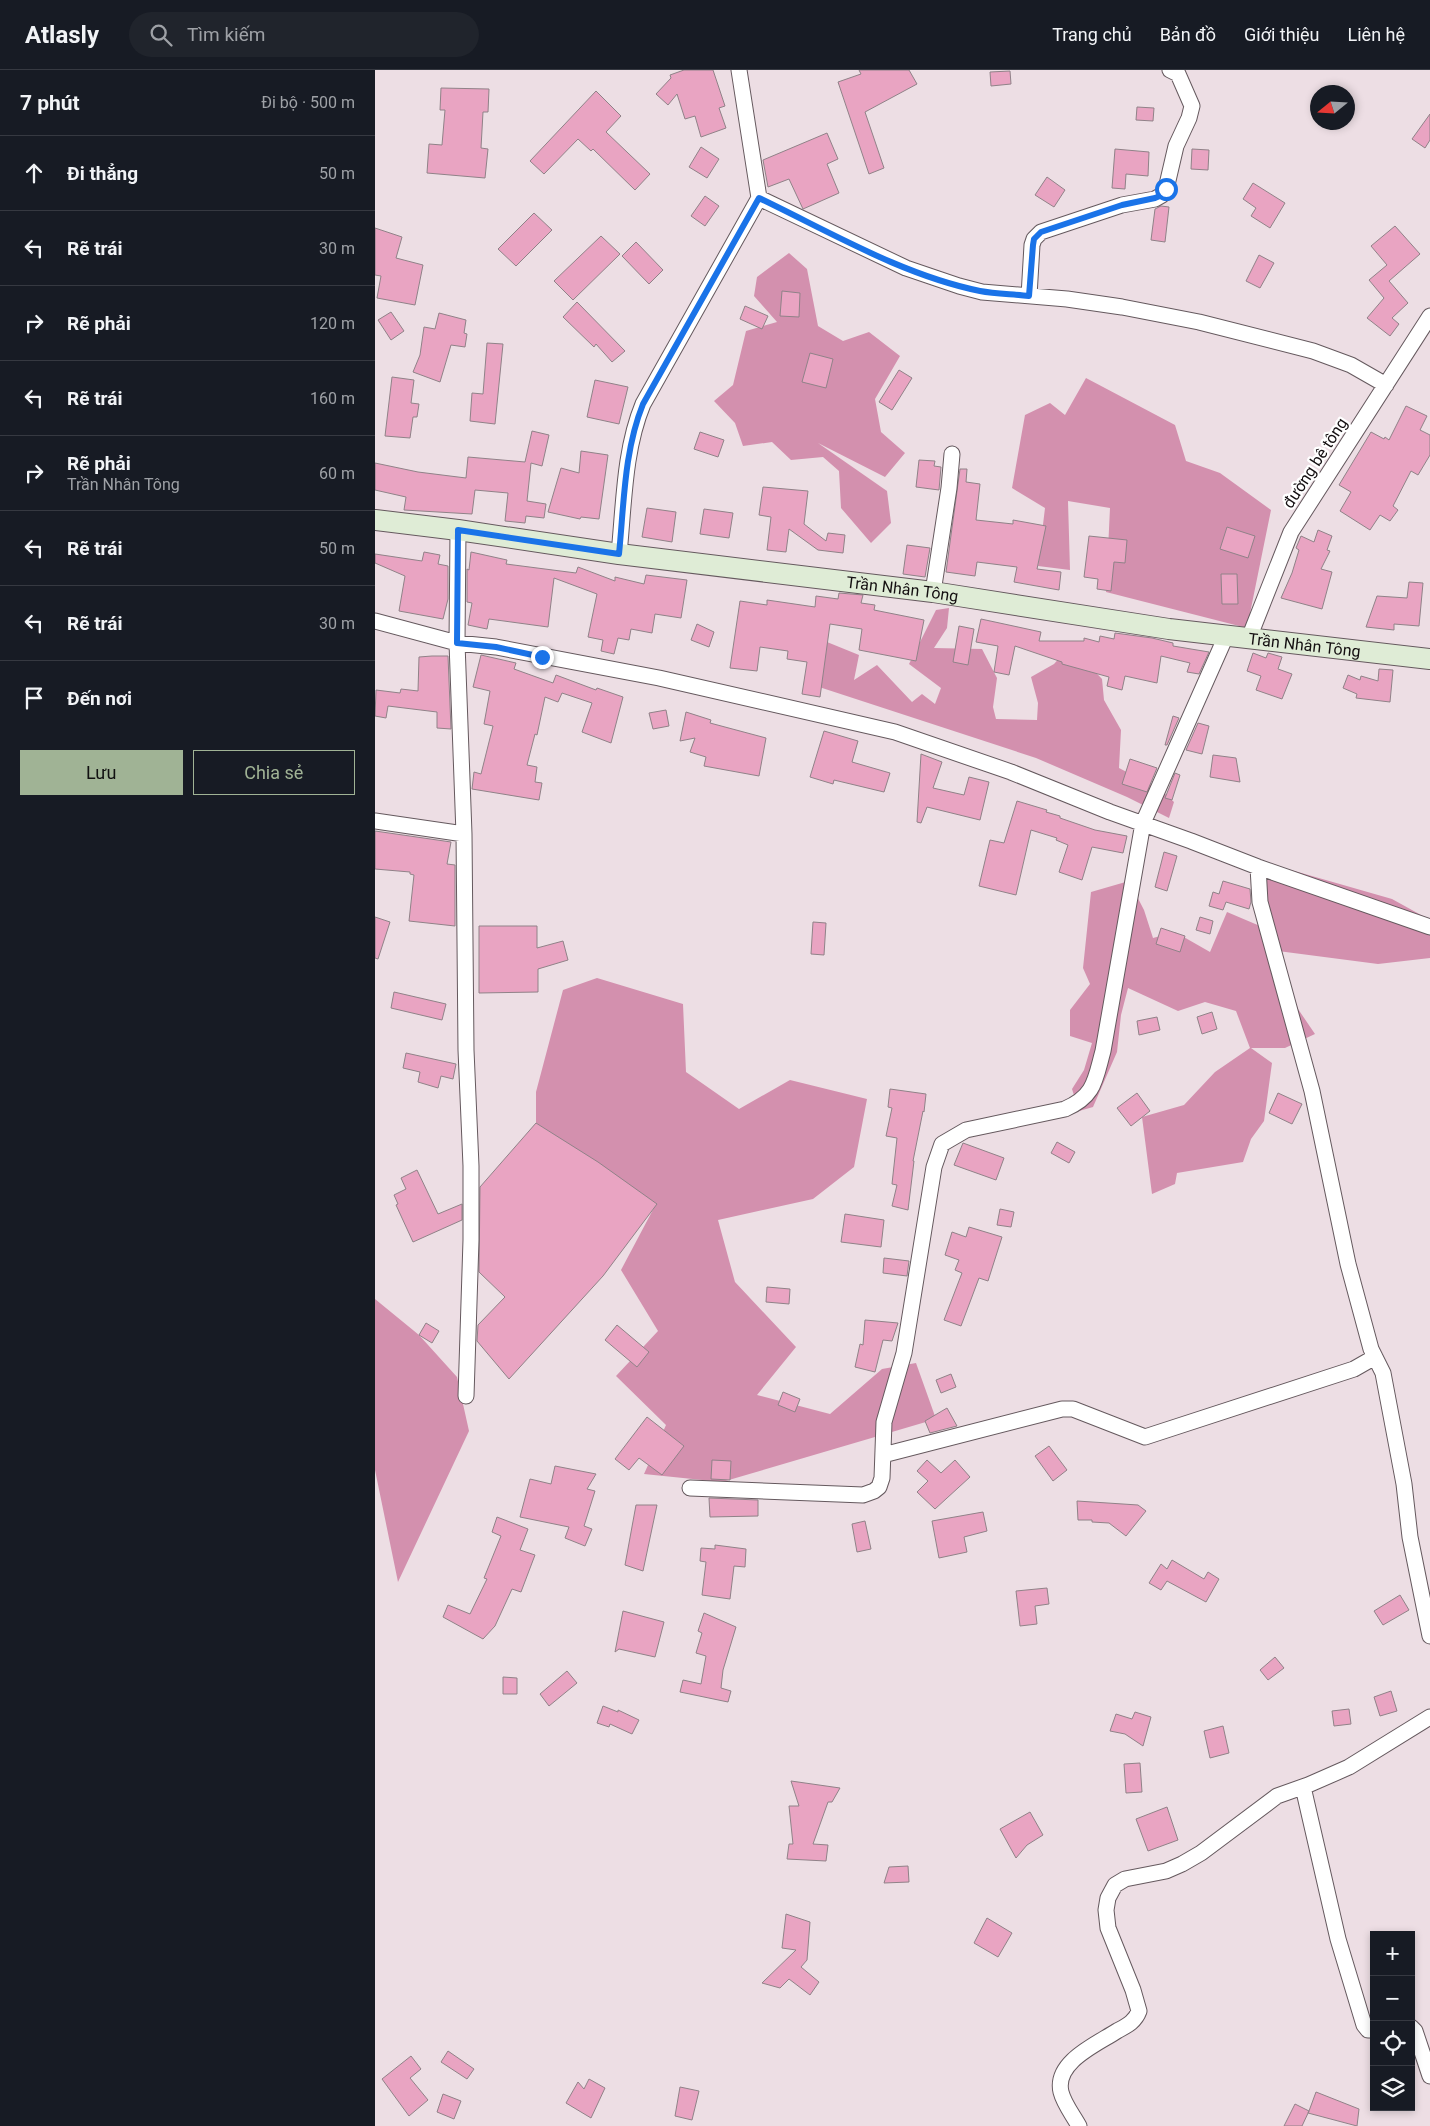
<!DOCTYPE html>
<html lang="vi">
<head>
<meta charset="utf-8">
<style>
	body { margin:0; font-family:Roboto,sans-serif; background:#20242c; color:#f1f3f6 }
	.controls { position:absolute; right:15px; bottom:15px; display:grid; overflow:hidden; border-radius:0px; box-shadow:0 2px 8px #0003 }
	.controls button { width:45px; height:45px; display:grid; place-items:center; padding:0; border:0; border-bottom:1px solid #363941; background:#171b24; color:#f1f3f6; font:25px sans-serif }
	.compass { position:absolute; left:935px; top:15px; width:45px; height:45px; border-radius:50%; background:#171b24; box-shadow:0 2px 8px #0003; rotate:252deg }
	.stop { position:absolute; width:15px; height:15px; margin:-11px; border:4px solid #1a73e8; border-radius:50%; background:#fff }
	.stop.end { background:#1a73e8; border-color:#fff; box-shadow:0 1px 5px #0008 }
	.list { margin:0; padding:0; list-style:none }
	h2 { display:flex; justify-content:space-between; align-items:center; height:65px; margin:0; padding:0 20px; font-size:21px }
	h2 small { font-size:16px; font-weight:400; color:#9ea1a6 }
	.list li { display:grid; grid-template-columns:32px 1fr auto; gap:15px; align-items:center; box-sizing:border-box; height:75px; padding:0 20px; border-top:1px solid #363941 }
	.list b { display:block; font-size:19px; white-space:nowrap }
	.list p { margin:0; font-size:16px; white-space:nowrap; color:#9ea1a6 }
	.list em { font-size:16px; font-style:normal; color:#9ea1a6 }
	.actions { display:flex; gap:10px; padding:15px 20px }
	.actions a { flex:1; padding:11px 0; border:1px solid #a0b395; border-radius:0px; text-align:center; font-size:18px; color:#a0b395 }
	.actions .main { background:#a0b395; color:#111 }
	.icon { flex:none; width:28px; height:28px; fill:none; stroke:currentColor; stroke-width:2; stroke-linecap:round; stroke-linejoin:round }
	.map { position:relative; flex:none; width:1055px; height:2056px; overflow:hidden }
	header { display:flex; align-items:center; gap:30px; box-sizing:border-box; height:70px; padding:0 25px; background:#171b24; border-bottom:1px solid #363941 }
	header strong { font-size:24px }
	nav { display:flex; gap:28px; margin-inline-start:auto; font-size:18px }
	.search { width:350px; height:45px; background:#20242c; display:flex; align-items:center; gap:12px; box-sizing:border-box; padding:0 18px; border-radius:28px; color:#9ea1a6; font-size:19px }
	main { display:flex }
	aside { flex:1; background:#171b24 }
	.map>svg:first-child { display:block }
</style>
</head>
<body>
<header>
<strong>Atlasly</strong>
<div class="search"><svg class="icon" aria-label="search" viewBox="0 0 24 24"><circle cx="10" cy="10" r="6"/><path d="M15 15l6 6"/></svg>Tìm kiếm</div>
<nav><a>Trang chủ</a><a>Bản đồ</a><a>Giới thiệu</a><a>Liên hệ</a></nav>
</header>
<main>
<aside>
<h2>7 phút<small>Đi bộ · 500 m</small></h2>
<ul class="list">
<li><svg class="icon" aria-label="ahead" viewBox="0 0 24 24"><path d="M12 20V5M6 11l6-6 6 6"/></svg><div><b>Đi thẳng</b></div><em>50 m</em></li>
<li><svg class="icon" aria-label="left" viewBox="0 0 24 24"><path d="M17 20v-9H6M10 6l-5 5 5 5"/></svg><div><b>Rẽ trái</b></div><em>30 m</em></li>
<li><svg class="icon" aria-label="right" viewBox="0 0 24 24"><path d="M7 20v-9h11M14 6l5 5-5 5"/></svg><div><b>Rẽ phải</b></div><em>120 m</em></li>
<li><svg class="icon" aria-label="left" viewBox="0 0 24 24"><path d="M17 20v-9H6M10 6l-5 5 5 5"/></svg><div><b>Rẽ trái</b></div><em>160 m</em></li>
<li><svg class="icon" aria-label="right" viewBox="0 0 24 24"><path d="M7 20v-9h11M14 6l5 5-5 5"/></svg><div><b>Rẽ phải</b><p>Trần Nhân Tông</p></div><em>60 m</em></li>
<li><svg class="icon" aria-label="left" viewBox="0 0 24 24"><path d="M17 20v-9H6M10 6l-5 5 5 5"/></svg><div><b>Rẽ trái</b></div><em>50 m</em></li>
<li><svg class="icon" aria-label="left" viewBox="0 0 24 24"><path d="M17 20v-9H6M10 6l-5 5 5 5"/></svg><div><b>Rẽ trái</b></div><em>30 m</em></li>
<li><svg class="icon" aria-label="arrive" viewBox="0 0 24 24"><path d="M6 21V4h12l-3 4 3 4H6"/></svg><div><b>Đến nơi</b></div></li>
</ul>
<div class="actions"><a class="main">Lưu</a><a>Chia sẻ</a></div>
</aside>
<div class="map">
<svg width="1055" height="2056" viewBox="0 0 1055 2056">
	<rect width="100%" height="100%" fill="#eddee4"/>
	<path fill="#d390ae" d="M414 183 432 199 443 256 468 271 494 262 525 286 500 329 506 362 530 383 510 407 443 373 512 421 516 453 496 473 466 438 464 401 448 387 416 390 397 372 368 376 360 353 339 331 358 315 371 261 402 252 379 226 382 207Z
		M711 308 800 355 811 391 845 403 896 440 872 558 731 522 735 438 693 431 695 500 663 496 670 438 637 418 650 345 675 333 690 345Z
		M574 538 572 558 559 578 607 579 622 608 618 637 621 649 662 650 663 633 656 607 679 594 690 582 707 588 727 609 729 630 746 660 744 698 786 720 799 732 794 748 752 727 661 688 438 615 452 572 484 585 479 610 502 595 537 632 547 624 560 634 566 618 534 594 561 540Z
		M881 790 1017 829 1055 850V888L1003 894 903 881Z
		M754 811 769 840 778 868 800 862 835 882 852 842 885 856 908 899 923 939 940 964 910 978H876L897 993 889 1051 876 1069 868 1092 802 1103 800 1114 777 1124 767 1047 809 1035 840 1002 875 978 861 941 830 932 803 941 753 918 746 945 742 982 718 1037 704 1041 697 1019 709 1000 717 973 695 966V940L715 914 708 898 716 822Z
		M222 908 308 934 311 1002 364 1039 415 1010 492 1029 479 1097 438 1129 343 1150 360 1212 421 1277 382 1325 455 1344 507 1299 541 1293 561 1349 347 1412 269 1404 291 1355 241 1306 283 1261 246 1200 281 1134 161 1053V1022L188 920Z
		M0 1229 44 1265 82 1307 94 1361 23 1512 0 1400Z"/>
	<path fill="#e9a4c2" stroke="#908288" d="M309 0H338L350 36 344 38 351 58 326 67 320 46 310 49 302 24 293 35 281 24 296 8 295 5Z
		M484 0H534L542 14 490 42 509 98 494 104 463 12 486 4Z
		M635 1 636 14 616 16 615 2Z
		M66 18 114 19 113 42H108L106 78 113 79 110 108 52 103 54 74 67 75 70 40H65Z
		M221 21 246 46 231 62 275 104 260 120 218 79 216 81 203 69 169 104 155 91Z
		M762 37 779 38 778 51 761 50Z
		M1055 44V70L1050 78 1037 69Z
		M452 63 463 89 452 94 464 123 428 139 414 109 393 117 388 90Z
		M326 77 344 89 332 108 314 97Z
		M740 79 774 82 773 106 751 104 750 119 737 118Z
		M817 79 834 80 833 100 816 99Z
		M672 107 690 120 679 137 660 125Z
		M878 113 910 133 895 158 876 146 881 138 868 129Z
		M330 126 344 136 330 156 316 146Z
		M786 136 794 137 790 172 776 170 780 139Z
		M159 143 177 160 141 196 123 179Z
		M1020 156 1045 184 1014 211 1033 233 1017 248 1024 254 1015 266 992 248 1009 228 994 210 1012 195 996 176Z
		M0 158 27 167 21 188 48 195 40 235 2 228 6 206 0 205Z
		M226 166 245 184 198 230 179 211Z
		M261 172 288 200 274 214 247 186Z
		M884 185 899 193 885 218 871 211Z
		M407 221 425 223 424 247 405 246Z
		M202 232 250 281 237 292 221 274 219 277 188 247Z
		M370 236 393 246 387 259 365 249Z
		M16 242 29 261 16 270 3 250Z
		M64 243 91 250 89 263 92 264 90 277 76 275 65 312 38 302 45 285 49 257 60 259Z
		M112 273 128 274 120 354 95 351 97 323 108 324Z
		M435 283 458 289 451 318 427 312Z
		M524 300 537 308 517 340 504 332Z
		M17 307 39 310 36 333 44 334 42 347H38L35 368 10 366Z
		M220 310 253 317 244 354 212 347Z
		M1031 336 1052 346 1045 360 1055 365V385L1043 405 1036 401 1018 436 1023 440 1015 451 1005 445 995 460 965 441 976 422 964 415 996 362 1009 369 1010 367 1014 370Z
		M157 361 174 365 167 396 156 393 152 431 171 434 169 448 151 446 150 453 130 451 133 423 100 420 97 444 29 440 31 427 0 420V393L43 402 91 408 93 387 150 392Z
		M325 362 349 370 343 387 319 379Z
		M206 381 233 385 224 449 206 447 205 449 173 442 186 398 204 403Z
		M544 390 560 391 559 396 566 397 564 420 541 417Z
		M585 399H592L591 412 605 414 601 450 638 454V450L671 456 662 499 686 502 684 520 639 512 642 497 602 492 600 506 571 502Z
		M388 417 433 421 429 454 451 471 453 463 470 465 468 483 443 480 414 459 411 482 392 480 396 447 384 445Z
		M272 438 301 442 297 472 267 467Z
		M329 439 358 443 354 468 325 464Z
		M852 457 880 466 873 488 845 479Z
		M943 460 957 466 952 480 955 481 946 499 957 502 947 539 906 528 917 503 924 480 921 478 926 466 939 472Z
		M714 466 752 470 750 493 739 492 736 521 722 519 723 509 709 507Z
		M532 475 555 478 550 507 528 504Z
		M49 482 65 485 63 494 73 496V529L68 549 24 541 30 506 0 493V484L47 491Z
		M96 482 132 490 131 494 201 503 203 497 240 511V507L269 514 271 505 312 510 306 548 280 544 277 563 256 559 254 570 243 568 239 584 226 581 228 570 213 567 222 524 179 508 173 557 114 549 112 559 93 555 97 533 92 532V499L94 500Z
		M846 504H862L863 534H847Z
		M1034 512 1048 513 1044 556 1019 554V560L991 557 1002 526 1032 528Z
		M464 523 488 525 486 533 500 535 499 540 549 550 541 591 484 580 487 559 455 554 445 627 427 624 432 592 412 589 413 581 385 577 382 601 355 598 365 531 392 535V530L440 537 441 526 463 529Z
		M606 549 666 562 664 571H709V568L724 572 725 566 739 569 740 563 777 568 798 573V576L834 582 824 604 812 602 815 593 786 586 782 613 750 606 747 620 732 616 734 607 687 594V592L640 576 634 605 619 602 623 576 601 572Z
		M322 554 339 562 334 577 316 570Z
		M584 556 599 559 593 595 578 592Z
		M878 583 891 588 893 583 907 587 903 599 917 604 907 629 881 620 886 606 872 601Z
		M106 585 141 593 139 599 178 613 181 605 221 620 222 618 248 627 236 673 207 662 217 633 187 623 183 632 170 627 162 665 160 664 152 695 162 697 160 712 167 713 164 730 97 719 99 702 106 704 118 656 109 654 115 621 98 617Z
		M57 586H73L76 659 62 658V642L13 636 11 648 0 646 1 620 25 623 26 619 43 621 44 587Z
		M1004 599 1018 600 1015 632 981 628 982 624 968 618 973 605 985 610 986 606 1003 611Z
		M291 640 294 656 278 659 274 643Z
		M311 642 336 650 335 653 391 668 384 706 329 696 331 687 315 682 320 668 305 671Z
		M798 646 804 648 792 675H790Z
		M823 653 834 656 827 684 811 680Z
		M449 661 483 671 477 692 515 703 509 722 459 710 458 714 435 707Z
		M546 684 567 692 558 718 589 725 594 707 614 712 605 750 552 737 546 753 542 752Z
		M838 685 861 688 865 712 835 707Z
		M755 689 782 698 772 722 747 714Z
		M800 703 805 705 797 730 790 728Z
		M642 731 672 740 671 742 685 746V748L720 760 752 766 748 783 717 777 707 810 684 802 693 775 681 770 682 768 656 760 641 825 604 816 615 770 629 773Z
		M0 761 76 772 72 794 80 795V856L34 851 39 805 35 804V802L0 799Z
		M789 782 802 786 792 821 780 817Z
		M848 811 875 819 876 832 874 839 851 832 848 840 834 836 838 822 844 824Z
		M0 847 15 852 3 889 0 888Z
		M825 847 838 851 835 864 821 860Z
		M438 852 451 853 449 885 436 884Z
		M104 856H162V878L188 871 193 890 163 899V922L104 923Z
		M786 858 810 866 805 882 781 874Z
		M19 922 71 934 67 950 16 938Z
		M837 942 842 959 827 964 822 947Z
		M782 947 785 960 764 965 762 951Z
		M31 983 81 994 78 1009 66 1006 63 1018 43 1012 45 1002 28 998Z
		M515 1019 551 1024 549 1042 548 1041 538 1091H539L533 1140 517 1136 522 1115 517 1114 522 1068 511 1066 517 1038 513 1037Z
		M762 1023 775 1041 756 1056 742 1038Z
		M903 1023 927 1034 917 1054 894 1043Z
		M161 1053 223 1092 282 1134 228 1206 134 1309 102 1271 103 1255 130 1227 104 1202 105 1117Z
		M682 1072 700 1082 694 1093 676 1083Z
		M588 1073 629 1088 621 1110 579 1095Z
		M42 1100 63 1144 87 1134V1150L38 1172 21 1135 23 1134 19 1125 31 1119 26 1108Z
		M625 1139 639 1142 636 1157 622 1155Z
		M470 1144 509 1150 506 1177 466 1172Z
		M594 1157 627 1167 613 1211 604 1208 586 1256 569 1250 587 1203 580 1200 584 1190 570 1185 577 1162 591 1167Z
		M509 1188 534 1191 532 1206 508 1203Z
		M392 1217 415 1219 414 1234 391 1232Z
		M490 1250 523 1253 517 1271 508 1270 500 1302 480 1297 485 1274 488 1275Z
		M51 1253 64 1261 57 1273 44 1265Z
		M242 1255 274 1282 262 1297 230 1270Z
		M576 1304 581 1317 566 1323 561 1310Z
		M408 1322 425 1329 420 1342 403 1335Z
		M572 1338 582 1356 555 1363 550 1351Z
		M272 1347 309 1376 287 1405 264 1388 254 1400 240 1389Z
		M674 1376 692 1400 678 1411 660 1386Z
		M337 1390 356 1391 355 1410 336 1409Z
		M552 1390 566 1403 580 1390 595 1407 560 1439 542 1422 553 1411 542 1401Z
		M180 1396 221 1404 212 1419 220 1421 209 1456 217 1459 210 1476 190 1468 194 1457 145 1447 155 1409 176 1414Z
		M334 1428 383 1430V1446L335 1447Z
		M702 1431 763 1435 771 1441 751 1466 734 1453 717 1452V1450H703Z
		M261 1435H282L268 1501 250 1495Z
		M608 1442 612 1461 589 1467 592 1482 564 1488 557 1451Z
		M122 1447 153 1459 145 1480 160 1485 146 1522 137 1519 120 1556 108 1569 68 1547 73 1535 95 1544 112 1509 109 1508 126 1466 117 1462Z
		M490 1451 496 1479 482 1482 477 1454Z
		M340 1475 371 1479 370 1497 359 1496 355 1529 327 1525 331 1492 325 1491 326 1478 340 1479Z
		M797 1490 829 1509 833 1502 844 1509 831 1532 792 1511 786 1520 774 1513 786 1494 792 1499Z
		M672 1518 674 1534 660 1536 662 1554 645 1556 641 1521Z
		M1025 1525 1034 1540 1008 1555 999 1541Z
		M248 1541 289 1552 280 1587 244 1579 240 1582Z
		M329 1543 361 1557 348 1600 346 1618 356 1621 353 1632 305 1622 308 1610 326 1614 331 1586 321 1583 327 1563 323 1561Z
		M900 1587 909 1598 893 1610 885 1600Z
		M192 1601 202 1613 174 1636 165 1624Z
		M128 1607 142 1608V1624H128Z
		M1016 1621 1022 1641 1005 1646 999 1627Z
		M228 1636 243 1642V1640L264 1650 257 1664 235 1654 234 1657 222 1653Z
		M974 1639 976 1654 959 1656 957 1641Z
		M760 1642 776 1647 768 1676 750 1664 735 1661 741 1644 757 1649Z
		M848 1656 854 1683 835 1688 829 1661Z
		M765 1693 767 1722 751 1723 749 1694Z
		M416 1711 465 1718 457 1732H453L438 1774 453 1775 451 1791 412 1789 414 1774H418L414 1736H424Z
		M792 1737 803 1770 773 1781 761 1749Z
		M655 1742 668 1765 652 1775 641 1788 625 1759Z
		M533 1796 534 1812 509 1813 514 1797Z
		M411 1844 435 1852 432 1890 426 1897 444 1912 435 1925 414 1909 405 1918 387 1913 421 1880 407 1878Z
		M612 1848 637 1863 623 1887 599 1873Z
		M73 1981 99 1999 92 2009 66 1992Z
		M36 1986 46 1999 35 2008 53 2030 34 2046 7 2009Z
		M214 2009 230 2018 216 2048 191 2033 203 2012 209 2019Z
		M305 2017 324 2021 317 2050 300 2046Z
		M941 2022 984 2039 982 2056 933 2043 934 2041 927 2056H909L920 2034 934 2041Z
		M68 2024 86 2031 79 2049 62 2042Z"/>
	<g fill="none" stroke-linecap="round" stroke-linejoin="round">
		<g stroke="#65595e" stroke-width="17">
			<path id="street" d="M384 128 531 198 584 216 607 222 692 229 747 237 824 252 938 281 976 295 1011 315
				M654 226 657 175 659 169 666 162 747 135 780 129 787 125 791 119 801 76 814 48 817 36 803 4 795 0
				M83 460 82 573 89 764 91 980 96 1096V1170L91 1326
				M244 484C249 434 249 380 268 334L384 128 364 0
				M558 522 574 418 577 384
				M0 551 82 573 121 577 284 608 520 662 636 702 735 742 816 771 883 797 1055 857
				M874 568 916 462 1055 246
				M0 751 89 764
				M883 797 885 832 937 1021 973 1194 996 1279 1008 1303 1029 1414 1035 1467 1055 1566
				M508 1385 687 1339H698L770 1367 979 1299 1000 1287
				M315 1418 488 1425 499 1421 504 1417 507 1408 509 1352 529 1283 559 1097 567 1074 591 1060 690 1039C720 1026 720 1010 728 981L768 753 851 566
				M928 1717 963 1869 989 1955 993 1960H999
				M1036 1957 1040 1961 1055 2006
				M704 2056C698 2045 689 2034 686 2022 679 1992 722 1974 742 1961 751 1956 760 1952 764 1941L758 1920 733 1858 731 1840 733 1828 740 1815 750 1809 791 1801 807 1794 826 1783 902 1726 933 1715 974 1697 1055 1647"/>
		</g>
		<g stroke="#65595e" stroke-width="22">
			<g id="secondary">
				<path id="s1" d="M0 450 83 460 244 484 558 522 794 559 1055 589"/>
			</g>
		</g>
		<use href="#street" stroke="#fff" stroke-width="15"/>
		<use href="#secondary" stroke="#dfecd6" stroke-width="20"/>
	</g>
	<g fill="none" stroke-linecap="round" stroke-linejoin="round">
		<path stroke="#1a73e8" stroke-width="6" d="M167 587 121 577 82 573 83 460 244 484C249 434 249 381 268 334L384 128C455 162 527 205 605 221 621 224 638 224 654 226L658 175 659 169 666 162 747 135 780 128 787 125 791 119"/>
	</g>
	<g text-anchor="middle" dominant-baseline="central" stroke-width="4.5" stroke-linejoin="round" paint-order="stroke">
		<g font-size="16" fill="#130e10" stroke="#fff">
			<text transform="translate(940 393) rotate(-57)">đường bê tông</text>
			<text stroke="none"><textPath href="#s1" startOffset="532">Trần Nhân Tông</textPath></text>
			<text stroke="none"><textPath href="#s1" startOffset="938">Trần Nhân Tông</textPath></text>
		</g>
	</g>
</svg>
<div class="controls">
<button>+</button>
<button>−</button>
<button><svg class="icon" aria-label="locate" viewBox="0 0 24 24"><circle cx="12" cy="12" r="6"/><path d="M12 2v4M12 18v4M2 12h4M18 12h4"/></svg></button>
<button><svg class="icon" aria-label="layers" viewBox="0 0 24 24"><path d="M12 4l9 5-9 5-9-5zM3 14l9 5 9-5"/></svg></button>
</div>
<svg class="compass" viewBox="-18 -18 36 36"><path d="M0-13l5 13h-10z" fill="#e53935"/><path d="M0 13l5-13h-10z" fill="#9ea1a6"/></svg>
<div class="stop" style="left:791px;top:119px"></div>
<div class="stop end" style="left:167px;top:587px"></div>
</div>
</main>
</body>
</html>
